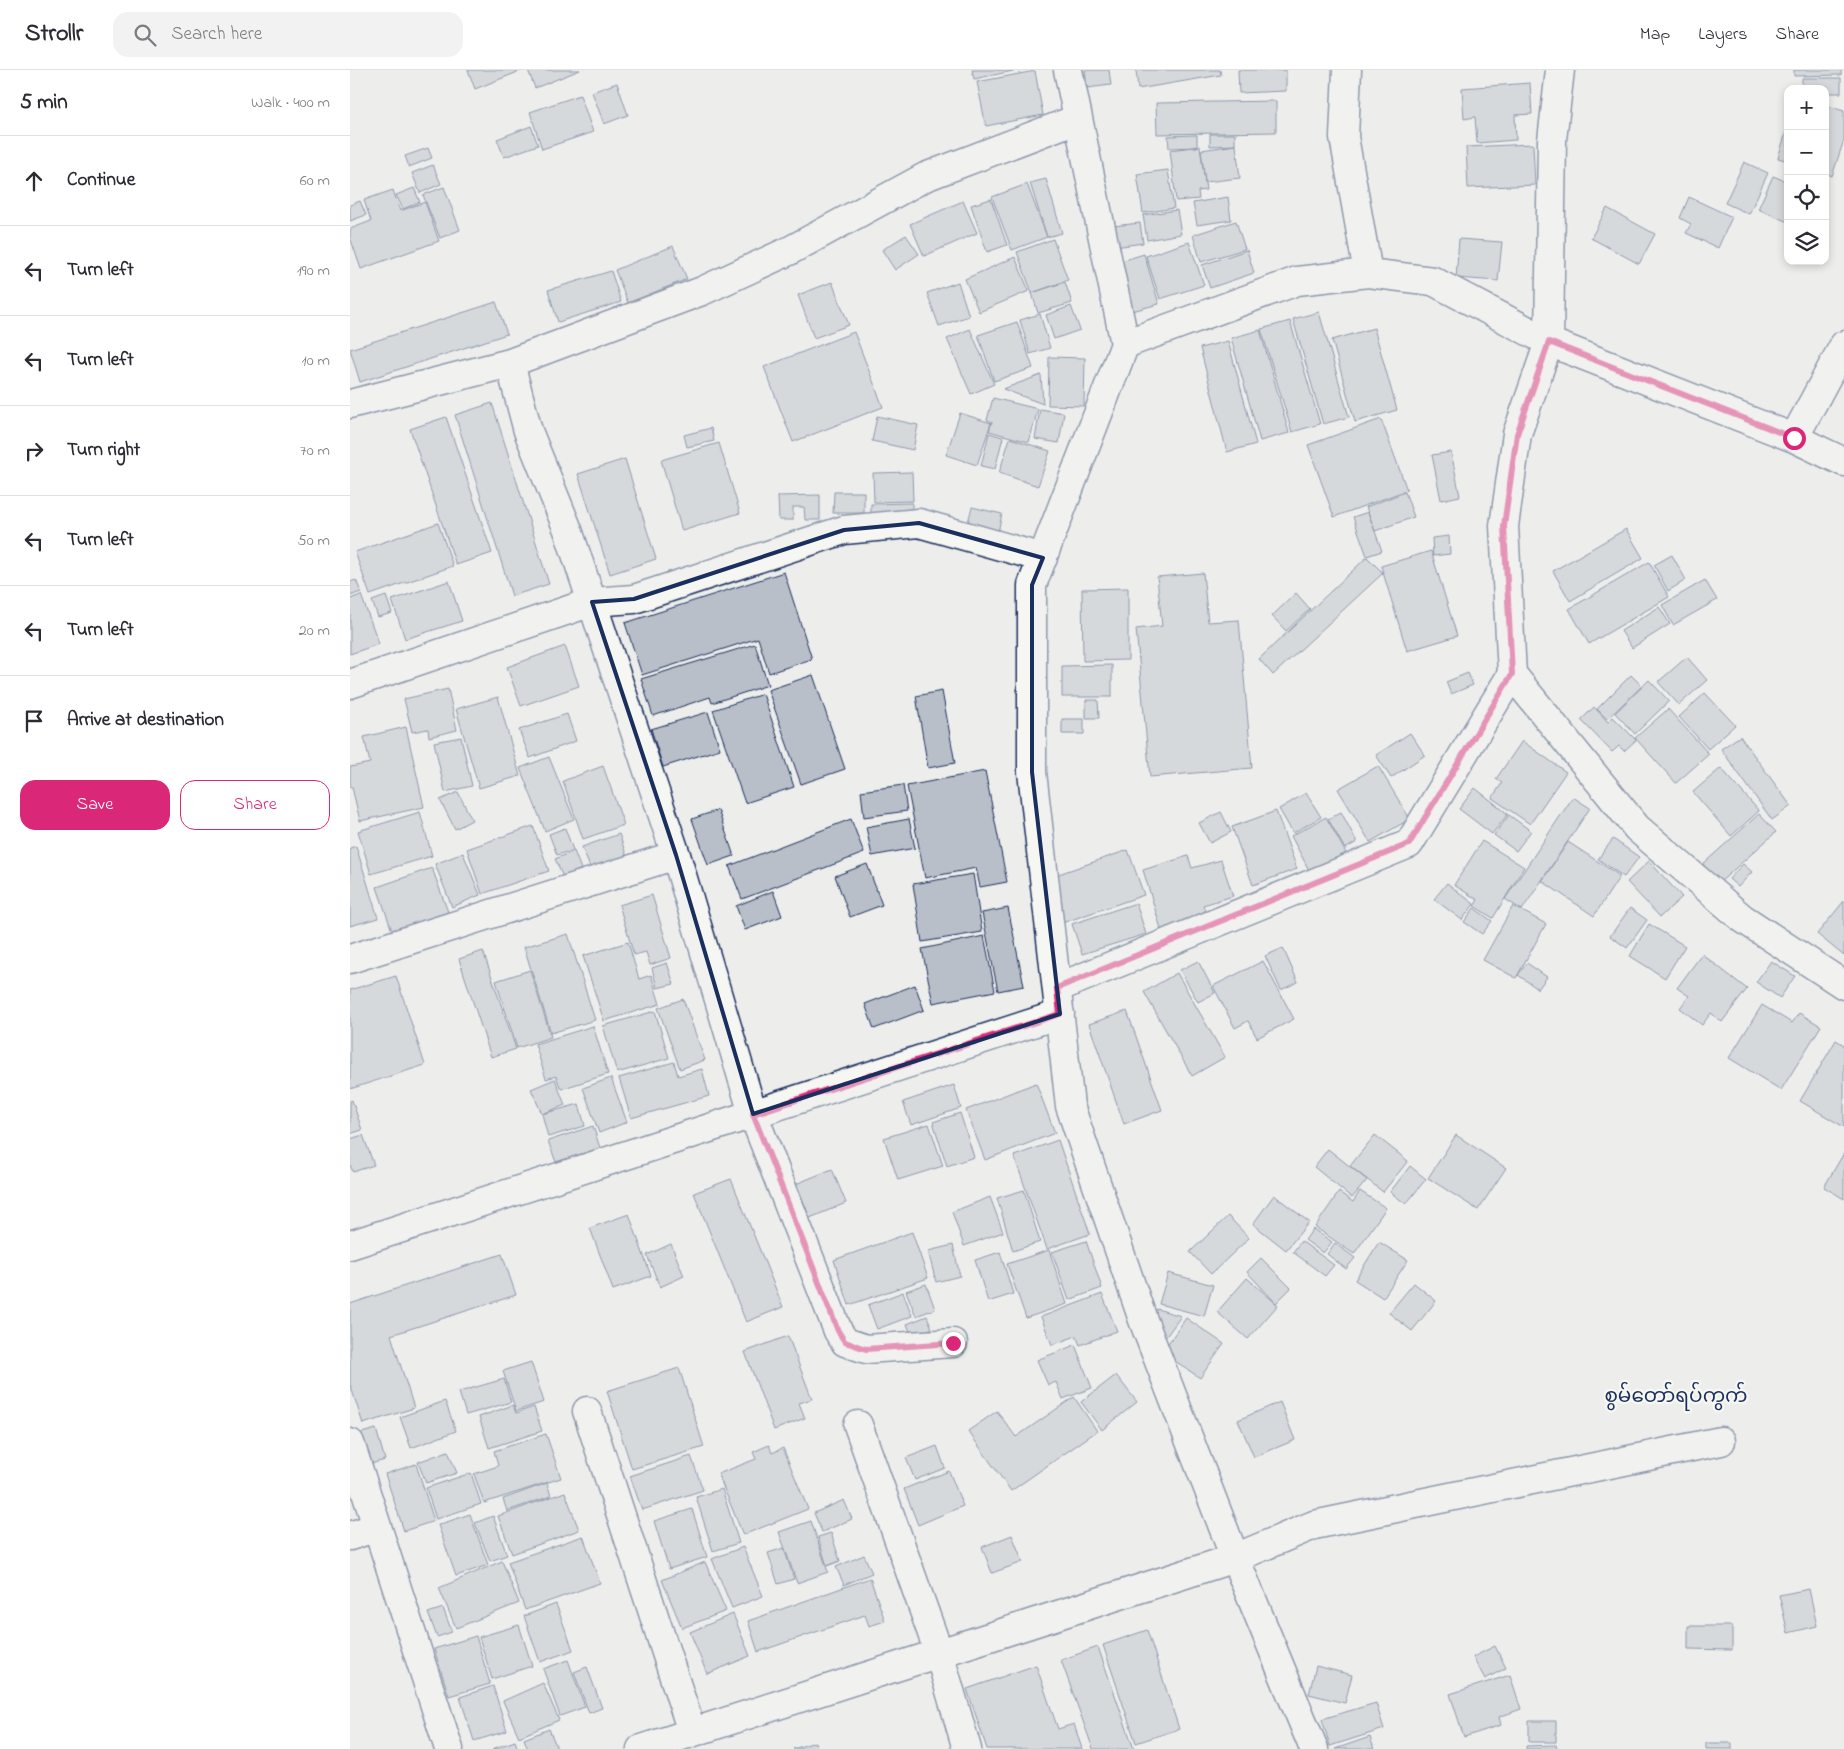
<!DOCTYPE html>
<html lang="en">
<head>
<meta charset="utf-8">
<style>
	body { margin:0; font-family:"Indie Flower","Noto Sans Myanmar",sans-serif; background:#f2f2f3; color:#2b2b33 }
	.controls { position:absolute; right:15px; top:15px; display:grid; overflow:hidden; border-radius:10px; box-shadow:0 2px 8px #0003 }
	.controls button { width:45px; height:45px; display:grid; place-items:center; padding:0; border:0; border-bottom:1px solid #e1e1e2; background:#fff; color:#2b2b33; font:25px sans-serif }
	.stop { position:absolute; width:15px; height:15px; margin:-11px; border:4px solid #db2777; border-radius:50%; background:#fff }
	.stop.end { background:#db2777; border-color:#fff; box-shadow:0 1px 5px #0008 }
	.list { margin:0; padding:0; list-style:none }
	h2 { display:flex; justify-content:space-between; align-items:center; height:65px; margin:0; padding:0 20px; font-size:21px }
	h2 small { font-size:16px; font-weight:400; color:#7c7c81 }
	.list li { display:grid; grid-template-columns:32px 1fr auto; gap:15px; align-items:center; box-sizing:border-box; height:90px; padding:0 20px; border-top:1px solid #e1e1e2 }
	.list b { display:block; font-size:19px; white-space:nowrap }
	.list em { font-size:16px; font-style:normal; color:#7c7c81 }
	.actions { display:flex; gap:10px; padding:15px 20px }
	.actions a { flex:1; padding:11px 0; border:1px solid #db2777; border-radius:15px; text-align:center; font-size:18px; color:#db2777 }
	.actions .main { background:#db2777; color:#fff }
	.icon { flex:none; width:28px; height:28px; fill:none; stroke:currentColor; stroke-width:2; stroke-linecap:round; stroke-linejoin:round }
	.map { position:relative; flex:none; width:1494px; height:1679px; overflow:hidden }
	header { display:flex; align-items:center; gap:30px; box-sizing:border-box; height:70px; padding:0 25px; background:#fff; border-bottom:1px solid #e1e1e2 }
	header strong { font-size:24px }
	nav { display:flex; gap:28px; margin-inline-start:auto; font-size:18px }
	.search { width:350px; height:45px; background:#f2f2f3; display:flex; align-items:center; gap:12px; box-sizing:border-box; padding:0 18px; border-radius:15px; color:#7c7c81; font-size:19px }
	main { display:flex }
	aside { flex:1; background:#fff }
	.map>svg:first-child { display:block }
</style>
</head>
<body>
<header>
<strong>Strollr</strong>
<div class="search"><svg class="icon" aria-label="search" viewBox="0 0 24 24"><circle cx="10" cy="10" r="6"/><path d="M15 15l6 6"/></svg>Search here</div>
<nav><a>Map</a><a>Layers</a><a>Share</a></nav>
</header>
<main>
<aside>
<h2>5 min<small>Walk · 400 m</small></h2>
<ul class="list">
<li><svg class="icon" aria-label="ahead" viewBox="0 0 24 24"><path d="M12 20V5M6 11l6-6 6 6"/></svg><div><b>Continue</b></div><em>60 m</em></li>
<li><svg class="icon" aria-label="left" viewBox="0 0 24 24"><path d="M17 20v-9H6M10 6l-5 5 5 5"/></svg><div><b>Turn left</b></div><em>190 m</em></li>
<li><svg class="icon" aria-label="left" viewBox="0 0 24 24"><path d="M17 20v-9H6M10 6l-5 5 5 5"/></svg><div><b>Turn left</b></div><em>10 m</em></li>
<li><svg class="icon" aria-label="right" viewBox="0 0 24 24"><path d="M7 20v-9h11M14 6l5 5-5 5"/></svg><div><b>Turn right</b></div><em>70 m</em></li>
<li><svg class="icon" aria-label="left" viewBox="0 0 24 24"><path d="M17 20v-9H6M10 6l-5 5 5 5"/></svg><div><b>Turn left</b></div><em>50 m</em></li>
<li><svg class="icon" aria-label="left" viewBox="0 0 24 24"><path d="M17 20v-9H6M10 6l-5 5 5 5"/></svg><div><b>Turn left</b></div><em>20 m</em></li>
<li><svg class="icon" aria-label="arrive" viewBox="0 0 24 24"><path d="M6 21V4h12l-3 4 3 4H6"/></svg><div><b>Arrive at destination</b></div></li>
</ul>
<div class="actions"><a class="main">Save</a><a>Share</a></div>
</aside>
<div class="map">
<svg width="1494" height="1679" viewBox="0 0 1494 1679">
	<rect width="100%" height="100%" fill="#edeeec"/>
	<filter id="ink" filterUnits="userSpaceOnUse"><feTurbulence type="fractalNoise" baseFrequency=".02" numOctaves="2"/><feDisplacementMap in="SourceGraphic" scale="10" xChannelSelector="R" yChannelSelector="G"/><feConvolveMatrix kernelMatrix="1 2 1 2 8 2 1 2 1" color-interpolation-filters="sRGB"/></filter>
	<g filter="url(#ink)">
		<path fill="#b9bfc8" stroke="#1b2f5e" d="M118 0H173L125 19Z
			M178 0H230L185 18Z
			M622 0H668L624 9Z
			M735 0H759L761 15 737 18Z
			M786 0H870L871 5 788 19Z
			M888 0H936V21L889 23Z
			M1444 0H1491V5L1444 6Z
			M685 1 693 45 636 56 627 12Z
			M1452 8H1491V23H1475V19H1452Z
			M267 13 278 45 254 54 242 22Z
			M1180 13 1182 44 1165 45 1166 70 1127 73 1125 47 1114 49 1112 18Z
			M230 25 243 62 192 79 180 42Z
			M926 31V62L807 64 806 33Z
			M1475 35 1494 41V70L1482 106 1475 103Z
			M181 56 188 75 154 87 147 69Z
			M1438 56V91L1428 88Z
			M860 64H885V75L860 76Z
			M847 65V77L819 78 818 66Z
			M1183 74 1185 115 1118 118 1116 77Z
			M886 75 890 108 855 112 851 80Z
			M850 76 856 120 848 121 849 129 826 131 820 80Z
			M78 78 82 88 59 97 55 86Z
			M1394 92 1418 103 1399 144 1375 133Z
			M83 95 91 114 70 123 62 103Z
			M818 100 824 138 793 143 787 104Z
			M1423 106 1438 112V152L1408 139Z
			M696 109 712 163 697 167 680 113Z
			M677 114 697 167 662 180 642 127Z
			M94 117 110 160 90 168 73 125Z
			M64 118 70 132 53 139 46 125Z
			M43 120 50 141 75 132 89 171 11 199 0 167V159L21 151 14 130Z
			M878 127 881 150 847 155 843 133Z
			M1339 127 1382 147 1368 178 1336 163 1341 154 1330 148Z
			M641 129 657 175 637 182 621 135Z
			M10 131 16 145 0 151V135Z
			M613 131 627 163 574 186 560 154Z
			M1257 138 1305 164 1289 194 1241 168Z
			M827 140 831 164 797 170 793 145Z
			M886 151 895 179 851 192 843 165Z
			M790 153 793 173 765 177 763 156Z
			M556 165 569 184 545 200 532 180Z
			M703 169 718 210 682 223 667 182Z
			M1109 169 1152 172 1148 211 1106 208Z
			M839 172 854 215 810 229 796 186Z
			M323 176 337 209 278 233 265 200Z
			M897 180 904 203 860 218 852 195Z
			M794 184 809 234 782 241 768 192Z
			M665 187 679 221 629 242 615 209Z
			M261 201 271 232 208 252 198 220Z
			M482 212 499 255 464 268 448 225Z
			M608 212 619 246 589 256 577 223Z
			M715 212 722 233 688 243 682 223Z
			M146 232 157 264 10 312 0 279Z
			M721 236 730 260 704 269 696 245Z
			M969 242 999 347 973 354 943 249Z
			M690 244 700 278 680 284 670 250Z
			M940 251 970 354 942 362 911 259Z
			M667 252 683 298 644 311 628 265Z
			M1024 258 1047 340 1005 352 982 270Z
			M620 259 644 314 621 324 597 269Z
			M910 260 939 363 910 371 881 268Z
			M504 262 533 337 443 372 414 297Z
			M878 271 906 374 877 382 850 278Z
			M699 287 735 288 734 336 698 335Z
			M691 305 693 334 653 319Z
			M643 328 688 339 679 372 639 361 642 352 637 350Z
			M142 333 199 514 162 526 105 345Z
			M690 339 714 343 709 373 685 369Z
			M610 343 641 353 627 395 596 385Z
			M527 346 568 355 563 380 522 371Z
			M96 347 142 483 106 495 60 359Z
			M1031 349 1057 420 984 447 958 375Z
			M361 358 364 371 337 377 334 365Z
			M639 363 653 367 645 399 631 396Z
			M660 368 700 381 688 416 649 403Z
			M369 373 390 443 332 461 311 390Z
			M1101 382 1110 426 1091 430 1082 385Z
			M275 389 306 489 260 504 228 404Z
			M562 402 563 431 524 432 523 403Z
			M484 422H514V443H483Z
			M1055 422 1064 447 1025 461 1016 437Z
			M470 425V450H455L454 437H443V450H429L428 426Z
			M562 433V451L521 452V434Z
			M622 437 652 444 646 471 615 463Z
			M1018 442 1032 481 1017 486 1003 447Z
			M88 453 103 496 20 525 5 482Z
			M1276 459 1293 488 1220 531 1203 501Z
			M1099 466 1100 484 1083 486 1082 468Z
			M1081 481 1107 566 1057 581 1031 496Z
			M1322 485 1336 510 1318 521 1304 495Z
			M1017 487 1033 503 923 605 909 589Z
			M1299 492 1319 527 1239 574 1219 539Z
			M434 502 462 589 419 603 408 568 292 605 275 553Z
			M853 503 858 552 889 550 902 698 800 707 786 559 812 556 807 507Z
			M6 510 11 522 0 526V512Z
			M1355 510 1367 530 1323 555 1312 535Z
			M99 511 112 551 55 569 42 530Z
			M778 518V590L733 591 732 519Z
			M946 523 960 539 936 561 922 546Z
			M11 525 29 574 0 584V529Z
			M36 526 42 543 28 547 22 531Z
			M1309 537 1320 554 1282 578 1271 561Z
			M405 574 418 615 362 633 360 627 303 646 291 609Z
			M215 576 229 616 171 636 157 597Z
			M1337 587 1357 610 1329 635 1308 612Z
			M762 595V627H712V596Z
			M1118 603 1123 615 1101 624 1096 612Z
			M463 605 495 699 451 714 418 620Z
			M1281 605 1292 616 1257 649 1247 639Z
			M1299 610 1319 631 1285 664 1265 643Z
			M98 619 107 660 79 667 78 659 62 662 54 629Z
			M592 621 605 693 578 698 566 626Z
			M1355 623 1385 655 1358 679 1329 647Z
			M413 624 444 717 395 733 363 640Z
			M148 627 170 706 129 718 106 639Z
			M736 630H748L749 648H736Z
			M1244 637 1258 652 1263 647 1286 670 1274 681 1269 676 1262 682 1231 650Z
			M1318 639 1359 684 1326 713 1285 668Z
			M358 642 370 679 313 697 301 659Z
			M217 644 226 671 180 688 169 660Z
			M712 649H734V664H712Z
			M56 657 74 737 10 751 2 717H0V697L20 693 14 667Z
			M1060 663 1075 685 1041 708 1026 685Z
			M1390 666 1441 736 1422 750 1371 679Z
			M111 667 122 716 95 722 84 672Z
			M1172 671 1216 702 1180 754 1142 728 1152 713 1146 709Z
			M199 687 224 749 195 761 170 698Z
			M253 696 274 755 233 769 213 711Z
			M1028 696 1060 749 1020 772 988 719Z
			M1371 698 1409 741 1381 766 1343 722Z
			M635 701 657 812 630 817 626 798 575 808 557 716Z
			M553 715 557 741 514 747 511 721Z
			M1125 718 1158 744 1142 764 1109 739Z
			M108 722 122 750 105 759 90 730Z
			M956 723 971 747 943 763 929 739Z
			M1223 727 1240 738 1172 840 1155 829Z
			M368 740 384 786 358 795 342 749Z
			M926 741 947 799 903 815 882 757Z
			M70 742 82 786 21 804 8 761Z
			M871 742 881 762 860 773 849 753Z
			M991 742 1007 772 995 779 978 749Z
			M1409 744 1426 762 1369 813 1353 794Z
			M1159 745 1181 761 1166 781 1144 765Z
			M976 747 996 783 960 802 941 766Z
			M501 749 514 783 392 829 379 796Z
			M559 749 565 778 522 786 516 757Z
			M183 756 199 801 132 824 117 779Z
			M215 758 223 780 207 785 199 764Z
			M269 764 277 787 241 800 232 777Z
			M1263 769 1289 787 1274 807 1248 789Z
			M1132 771 1174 797 1143 848 1124 836 1128 830 1104 815Z
			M1218 772 1270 806 1244 846 1192 811Z
			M6 776 28 848 0 856V778Z
			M778 780 794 825 712 853 697 808Z
			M224 781 231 799 213 807 205 789Z
			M113 783 130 825 102 837 85 794Z
			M838 786 842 798 871 790 883 826 853 835 858 848 812 862 793 800Z
			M1299 791 1332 827 1310 847 1277 812Z
			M517 794 532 835 500 847 485 806Z
			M1393 794 1402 802 1388 817 1379 809Z
			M82 798 98 842 42 861 27 817Z
			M623 804 632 862 572 872 563 814Z
			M1097 813 1124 834 1112 850 1084 829Z
			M423 821 432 846 395 860 386 836Z
			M302 825 321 888 300 895 296 882 284 885 269 835Z
			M1494 831V886L1467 864Z
			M786 833 796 864 732 884 722 854Z
			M1163 836 1196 854 1166 908 1133 890Z
			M658 838 674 916 648 921 632 843Z
			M1124 838 1142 851 1132 864 1114 852Z
			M1280 838 1297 850 1277 878 1260 866Z
			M1299 854 1335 876 1315 908 1280 886Z
			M218 864 245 950 201 963 174 877Z
			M634 866 645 921 583 933 572 879Z
			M278 872 289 909 301 905 310 934 254 951 233 886Z
			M933 878 948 912 931 920 915 886Z
			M133 881 166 979 141 987 109 889Z
			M1352 884 1397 919 1372 952 1361 943 1352 955 1330 938 1339 926 1327 918Z
			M848 891 865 923 848 932 830 900Z
			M913 891 944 949 907 968 898 951 885 958 863 916Z
			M1421 891 1445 906 1430 928 1406 912Z
			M317 893 324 914 307 918 302 898Z
			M1177 893 1197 907 1188 919 1168 905Z
			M180 900 201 967 167 978 146 911Z
			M827 903 875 987 842 1006 794 922Z
			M46 906 75 995 0 1019V920Z
			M565 915 574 940 524 959 515 934Z
			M333 929 355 990 330 999 308 938Z
			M1412 935 1442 953 1449 943 1471 956 1431 1020 1379 988Z
			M305 941 319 988 267 1003 253 956Z
			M777 941 812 1040 774 1054 739 954Z
			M243 956 258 1004 211 1019 206 1006 196 1009 185 974Z
			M1486 970 1494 975V1057L1450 1031Z
			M324 992 328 1006 352 999 359 1026 281 1048 269 1008Z
			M261 1008 277 1052 249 1063 233 1018Z
			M205 1009 215 1035 192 1044 181 1019Z
			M686 1013 705 1063 635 1090 616 1040Z
			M604 1015 611 1038 561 1055 553 1032Z
			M2 1030 12 1060 0 1064V1031Z
			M229 1034 235 1056 198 1067 192 1044Z
			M610 1043 624 1087 597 1096 583 1052Z
			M579 1054 593 1096 548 1110 534 1068Z
			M243 1056 250 1078 206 1092 198 1071Z
			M13 1065 24 1095 3 1102 0 1095V1069Z
			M1025 1065 1058 1091 1033 1122 1000 1096Z
			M1106 1065 1156 1098 1128 1140 1078 1108Z
			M708 1070 740 1164 697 1179 664 1086Z
			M978 1079 1017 1110 1002 1128 964 1097Z
			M1494 1083V1129L1474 1117Z
			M1060 1096 1076 1109 1056 1134 1040 1122Z
			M482 1099 496 1133 460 1148 446 1114Z
			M381 1109 433 1237 396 1252 344 1123Z
			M674 1120 690 1172 663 1181 647 1128Z
			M1010 1121 1036 1138 1004 1184 965 1157 989 1122 1003 1132Z
			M924 1125 959 1152 936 1180 903 1154Z
			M640 1127 653 1162 614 1176 602 1142Z
			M279 1144 301 1206 263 1220 240 1158Z
			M878 1146 899 1168 861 1204 840 1182Z
			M963 1159 982 1172 973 1183 955 1170Z
			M562 1162 578 1208 499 1235 484 1190Z
			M736 1171 752 1218 719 1230 702 1182Z
			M951 1171 984 1195 975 1206 943 1182Z
			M1029 1172 1058 1190 1033 1228 1005 1210Z
			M985 1173 1005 1188 996 1199 977 1184Z
			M321 1174 334 1206 310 1217 297 1185Z
			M603 1175 610 1206 586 1212 578 1181Z
			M699 1180 717 1234 676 1248 657 1194Z
			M650 1182 663 1224 638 1232 625 1190Z
			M152 1184 166 1225 41 1265 64 1338 13 1354 0 1314V1234Z
			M911 1188 941 1218 926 1233 897 1202Z
			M818 1203 863 1215 854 1246 809 1234Z
			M897 1208 928 1235 898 1269 867 1242Z
			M1064 1213 1086 1231 1062 1261 1039 1243Z
			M576 1214 585 1239 566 1246 556 1221Z
			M553 1222 562 1246 527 1259 518 1235Z
			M752 1224 767 1261 730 1275 726 1266 702 1275 691 1247Z
			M807 1239 831 1246 815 1268 798 1250Z
			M577 1246 582 1258 562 1267 557 1254Z
			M836 1248 874 1274 850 1308 812 1282Z
			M438 1266 462 1329 449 1333 455 1348 424 1360 395 1282Z
			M725 1275 742 1318 713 1329 706 1312 698 1315 687 1290Z
			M181 1292 194 1332 166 1341 153 1301Z
			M329 1298 354 1377 282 1399 257 1321Z
			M766 1305 787 1332 752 1360 731 1332Z
			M154 1309 161 1332 116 1345 109 1322Z
			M724 1327 747 1361 661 1421 618 1361 647 1341 666 1367Z
			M95 1331 106 1361 61 1378 50 1347Z
			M930 1332 945 1370 904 1387 888 1350Z
			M163 1335 166 1343 184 1337 192 1361 139 1378 129 1347Z
			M26 1359 35 1390 17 1395 8 1364Z
			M196 1364 211 1408 134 1433 124 1404 148 1396 144 1381Z
			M419 1375 422 1383 433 1378 458 1439 393 1465 368 1404 406 1389 403 1382Z
			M587 1376 595 1398 565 1410 556 1388Z
			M98 1381 107 1403 76 1413 68 1392Z
			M341 1386 353 1420 292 1440 280 1406Z
			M66 1394 84 1451 54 1461 35 1404Z
			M599 1401 613 1436 568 1455 554 1419Z
			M121 1403 131 1434 86 1449 76 1418Z
			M197 1413 201 1426 157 1441 153 1429Z
			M372 1419 389 1473 363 1481 346 1427Z
			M215 1422 229 1460 162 1484 148 1446Z
			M494 1430 502 1449 472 1462 464 1443Z
			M342 1439 357 1487 319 1499 304 1451Z
			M120 1444 138 1495 106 1506 88 1455Z
			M143 1446 157 1485 140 1491 125 1453Z
			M461 1451 478 1502 447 1513 429 1462Z
			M481 1463 490 1491 477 1496 468 1467Z
			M662 1465 673 1492 642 1503 632 1477Z
			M233 1466 250 1513 175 1540 158 1492Z
			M393 1477 413 1526 382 1538 362 1489Z
			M434 1478 444 1509 428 1514 418 1483Z
			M514 1485 522 1503 494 1515 486 1497Z
			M152 1491 169 1533 106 1558 89 1518Z
			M355 1492 376 1541 332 1558 312 1510Z
			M520 1508 535 1551 519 1556 515 1545 408 1582 398 1551Z
			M1459 1519 1467 1556 1438 1563 1429 1525Z
			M206 1534 223 1580 190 1592 174 1546Z
			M93 1538 102 1562 87 1567 78 1543Z
			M383 1544 400 1586 357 1604 340 1562Z
			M169 1555 182 1596 142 1609 129 1567Z
			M1338 1556H1382V1580L1338 1579Z
			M797 1560 829 1659 786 1673 753 1575Z
			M126 1566 140 1614 99 1626 84 1579Z
			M1145 1576 1156 1598 1135 1609 1123 1587Z
			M748 1577 784 1679H743L711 1590Z
			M218 1590 235 1637 210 1646 193 1599Z
			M686 1595 708 1659 724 1654 732 1679H637L617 1619Z
			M966 1596 1002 1605 995 1633 959 1624Z
			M237 1597 252 1638 239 1643 224 1602Z
			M1160 1605 1171 1639 1149 1647 1151 1655 1114 1667 1100 1624Z
			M193 1613 209 1650 169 1667 153 1631Z
			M143 1616 157 1661 124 1671 110 1627Z
			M1026 1633 1034 1659 980 1676 972 1649Z
			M1179 1651H1206V1672H1179Z
			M199 1659 207 1678 178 1679 174 1669Z
			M1020 1667 1024 1679H985Z
			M165 1671 168 1679H142Z
			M465 1672 468 1679H443Z
			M1356 1673H1382V1679H1356Z
			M1206 1675 1207 1679H1176V1676Z"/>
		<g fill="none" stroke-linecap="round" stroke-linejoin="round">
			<g stroke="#1b2f5e" stroke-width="31">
				<path id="minor" d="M718 0 775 274 682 515V702L720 1036 793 1250 885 1488 964 1679
					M997 0 994 67 1018 203
					M775 274 947 211 1018 203 1083 211 1199 272 1444 368 1494 392
					M160 293 178 361 218 460 326 785 403 1044 488 1261 495 1272 516 1279 603 1273
					M0 334 160 293 352 221 439 181 575 107 727 49
					M1444 368 1494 275
					M1162 604 1287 758 1392 848 1494 915
					M0 614 242 532 284 529 494 460 569 453 693 488
					M0 889 326 785
					M707 918 1059 774 1162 604 1154 456 1167 364 1199 272 1202 70 1210 0
					M0 1175 710 944
					M237 1341 342 1662
					M508 1355 589 1583 617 1679
					M0 1373 99 1679
					M0 1466 27 1457
					M291 1679 885 1488 964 1455 1371 1371"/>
			</g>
			<use href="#minor" stroke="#f6f6f2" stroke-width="28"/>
		</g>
	</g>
	<g fill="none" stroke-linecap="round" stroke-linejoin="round" filter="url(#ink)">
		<path stroke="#db2777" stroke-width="6" d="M603 1273 516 1279 495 1272 488 1261 403 1044 710 944 707 918 1059 774 1162 604 1154 456 1167 364 1199 272 1444 368"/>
	</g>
	<path d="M0 0H1494V1679H0ZM569 453 693 488 682 515V702L710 944 403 1044 326 785 242 532 284 529 494 460Z" fill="#edeeec" fill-opacity=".55" fill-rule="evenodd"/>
	<path fill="none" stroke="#1b2f5e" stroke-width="4" stroke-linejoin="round" d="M569 453 693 488 682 515V702L710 944 403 1044 326 785 242 532 284 529 494 460Z"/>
	<g text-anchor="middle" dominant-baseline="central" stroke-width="4.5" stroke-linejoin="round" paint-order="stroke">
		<g font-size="20" fill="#1b2f5e" stroke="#f6f6f2">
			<text x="1326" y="1327">စွမ်တော်ရပ်ကွက်</text>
		</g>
	</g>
</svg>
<div class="controls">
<button>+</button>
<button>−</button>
<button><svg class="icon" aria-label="locate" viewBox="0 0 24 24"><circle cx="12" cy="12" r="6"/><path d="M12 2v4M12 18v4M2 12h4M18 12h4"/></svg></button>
<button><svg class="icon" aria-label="layers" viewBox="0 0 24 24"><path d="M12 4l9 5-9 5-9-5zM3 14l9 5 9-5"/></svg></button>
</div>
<div class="stop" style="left:1444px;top:368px"></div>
<div class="stop end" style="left:603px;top:1273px"></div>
</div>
</main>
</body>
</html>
